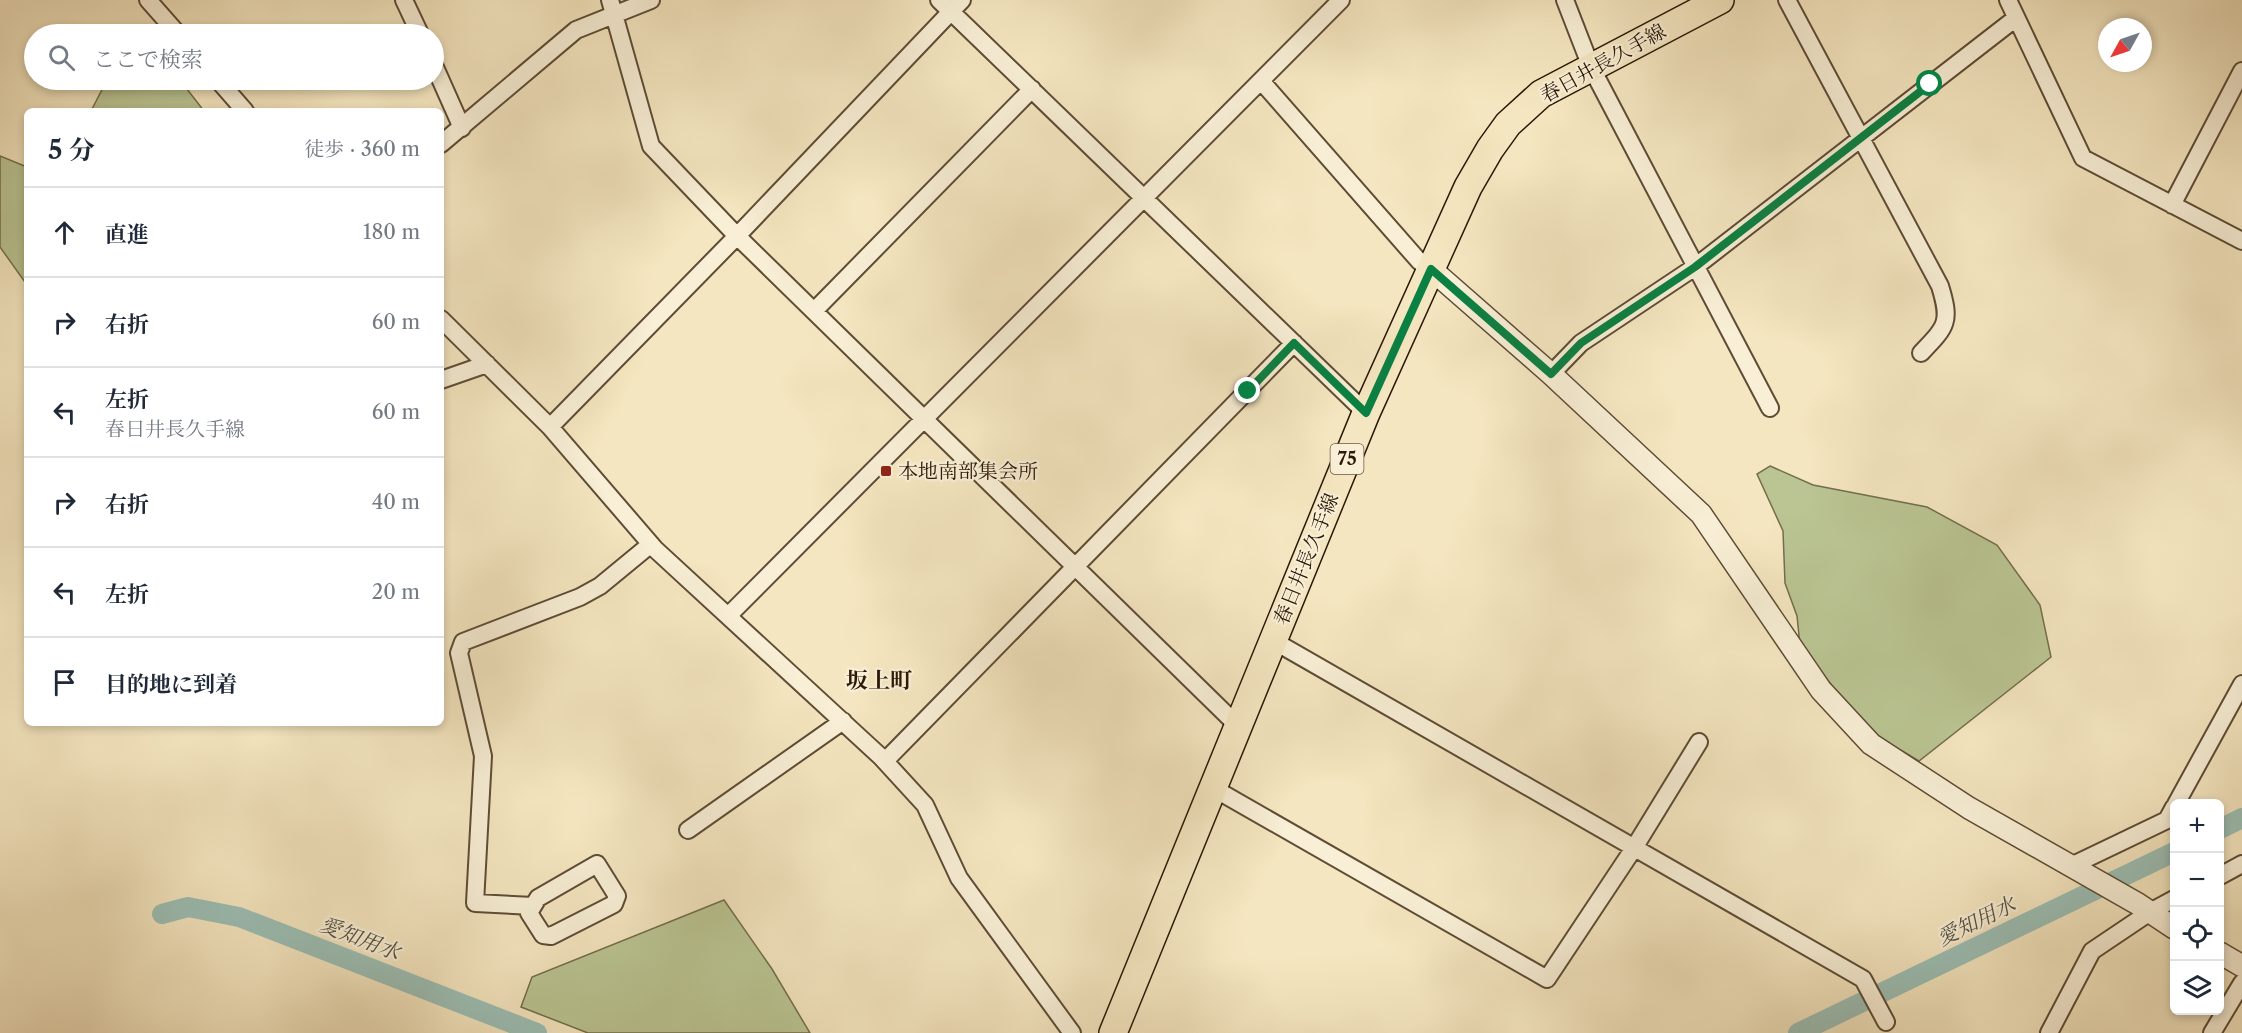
<!DOCTYPE html>
<html lang="ja">
<head>
<meta charset="utf-8">
<style>
	body { margin:0; font-family:"Libre Caslon Text","Noto Serif JP",serif; background:#f2f2f3; color:#1f2937 }
	.controls { position:absolute; right:18px; bottom:18px; display:grid; overflow:hidden; border-radius:9px; box-shadow:0 3px 9px #0003 }
	.controls button { width:54px; height:54px; display:grid; place-items:center; padding:0; border:0; border-bottom:2px solid #e0e1e3; background:#fff; color:#1f2937; font:30px sans-serif }
	.compass { position:absolute; left:2098px; top:18px; width:54px; height:54px; border-radius:50%; background:#fff; box-shadow:0 3px 9px #0003; rotate:230deg }
	.stop { position:absolute; width:18px; height:18px; margin:-14px; border:4px solid #0b8043; border-radius:50%; background:#fff }
	.stop.end { background:#0b8043; border-color:#fff; box-shadow:0 2px 6px #0008 }
	.list { margin:0; padding:0; list-style:none }
	h2 { display:flex; justify-content:space-between; align-items:center; height:78px; margin:0; padding:0 24px; font-size:26px }
	h2 small { font-size:20px; font-weight:400; color:#747a83 }
	.list li { display:grid; grid-template-columns:39px 1fr auto; gap:18px; align-items:center; box-sizing:border-box; height:90px; padding:0 24px; border-top:2px solid #e0e1e3 }
	.list b { display:block; font-size:22px; white-space:nowrap }
	.list p { margin:0; font-size:20px; white-space:nowrap; color:#747a83 }
	.list em { font-size:20px; font-style:normal; color:#747a83 }
	.icon { flex:none; width:33px; height:33px; fill:none; stroke:currentColor; stroke-width:2; stroke-linecap:round; stroke-linejoin:round }
	.map { position:relative; flex:none; width:2242px; height:1033px; overflow:hidden }
	.search { position:absolute; background:#fff; box-shadow:0 3px 9px #0003; left:24px; top:24px; width:420px; height:66px; display:flex; align-items:center; gap:15px; box-sizing:border-box; padding:0 21px; border-radius:33px; color:#747a83; font-size:22px }
	.panel { position:absolute; background:#fff; box-shadow:0 3px 9px #0003; left:24px; top:108px; width:420px; height:618px; border-radius:9px }
	.map>svg:first-child { display:block }
</style>
</head>
<body>
<div class="map">
<svg width="2242" height="1033" viewBox="0 0 2242 1033">
	<rect width="100%" height="100%" fill="#f4e6c0"/>
	<filter id="stains"><feTurbulence type="fractalNoise" baseFrequency=".00333" numOctaves="4"/><feColorMatrix values="0 0 0 0 .2 0 0 0 0 .09 0 0 0 0 .02 0 0 0 .5 -.17"/></filter>
	<radialGradient id="worn" r=".72"><stop offset=".6" stop-color="#630" stop-opacity="0"/><stop offset="1" stop-color="#630" stop-opacity=".3"/></radialGradient>
	<path fill="#bac593" stroke="#736e4d" stroke-width="1.5" d="M107 80H180L204 111H91Z
		M0 156 27 167V285L0 247Z
		M1770 466 1813 485 1927 507 1997 545 2040 605 2051 657 1919 761 1880 738 1836 691 1800 645 1797 616 1785 583 1783 531 1757 474Z
		M724 900 772 969 810 1033H588L521 1007 532 977Z"/>
	<g fill="none" stroke-linecap="round" stroke-linejoin="round">
		<path stroke="#9cbfb5" stroke-width="20" d="M2220 829 2242 818
			M162 914 188 907 239 917 537 1033
			M1798 1033 2174 852"/>
		<g stroke="#5e4c35" stroke-width="20">
			<path id="minor" d="M148 0 178 34
				M404 0 420 34
				M610 0 651 146 737 236 1238 726
				M939 0 1366 413
				M1565 0 1591 67 1770 408
				M1787 0 1940 286C1951 322 1947 326 1921 353
				M2008 0 2083 158 2242 241
				M434 65 462 128
				M218 80 245 111
				M1262 82 1419 261 1431 269
				M441 144 576 30 651 0
				M2172 205 2242 71
				M814 311 1032 89
				M441 319 550 427 655 549 881 757 925 805 959 878 1072 1033
				M1551 374 1581 343 1695 267 2016 18
				M441 380 487 364
				M550 427 737 236 962 0
				M728 616 1341 0
				M1272 640 1863 979 1886 1022
				M885 761 1294 343
				M1213 788 1547 979 1634 848 1699 742
				M2176 804 2242 684
				M688 830 843 721
				M597 864 617 896 614 904 551 936 543 935 529 913 538 898Z
				M2071 866 2167 820 2174 807
				M2220 876 2242 864
				M533 906 475 903 483 756 459 653 463 642 580 597 600 586 651 544
				M2049 1033 2092 951 2150 912 2174 899
				M2212 1033 2242 983"/>
		</g>
		<g stroke="#5e4c35" stroke-width="24">
			<path id="tertiary" d="M1431 269 1551 374 1701 514 1821 690 1871 744 1969 808 2138 904 2174 928
				M2220 953 2242 966"/>
		</g>
		<g stroke="#2c1807" stroke-width="30">
			<path id="primary" d="M1113 1033 1366 413 1468 187 1490 149 1508 124 1541 94 1720 0"/>
		</g>
		<use href="#minor" stroke="#f8efd6" stroke-width="16"/>
		<use href="#tertiary" stroke="#f8efd6" stroke-width="21"/>
		<use href="#primary" stroke="#f4e6c0" stroke-width="27"/>
	</g>
	<g fill="none" stroke-linecap="round" stroke-linejoin="round">
		<path stroke="#0b8043" stroke-width="8" d="M1248 391 1294 343 1366 413 1431 269 1551 374 1581 343 1695 267 1930 84"/>
	</g>
	<rect fill="#8f2418" stroke="#f8efd6" stroke-width="2" x="880" y="465" width="12" height="12" rx="3"/>
	<g text-anchor="middle" dominant-baseline="central" stroke-width="4.5" stroke-linejoin="round" paint-order="stroke">
		<rect fill="#f8efd6" stroke="#695845" stroke-width="1.5" x="1330.5" y="444" width="33" height="30" rx="4.5"/>
		<g font-size="18" font-weight="bold" fill="#2c1807">
			<text x="1347" y="459">75</text>
		</g>
		<g font-size="20" fill="#2c1807" stroke="#f8efd6">
			<text transform="translate(1603 63) rotate(-29)">春日井長久手線</text>
			<text transform="translate(1306 559) rotate(-68)">春日井長久手線</text>
		</g>
		<g font-size="20" fill="#2c1807" stroke="#f8efd6" text-anchor="start">
			<text x="898" y="471">本地南部集会所</text>
		</g>
		<g font-size="21" font-style="italic" fill="#535244" stroke="#f8efd6">
			<text transform="translate(1976 921) rotate(-26)">愛知用水</text>
			<text transform="translate(360 938) rotate(21)">愛知用水</text>
		</g>
		<g font-size="22" font-weight="bold" fill="#2c1807" stroke="#f8efd6">
			<text x="879" y="680">坂上町</text>
		</g>
	</g>
	<rect width="100%" height="100%" filter="url(#stains)"/>
	<rect width="100%" height="100%" fill="url(#worn)"/>
</svg>
<div class="controls">
<button>+</button>
<button>−</button>
<button><svg class="icon" aria-label="locate" viewBox="0 0 24 24"><circle cx="12" cy="12" r="6"/><path d="M12 2v4M12 18v4M2 12h4M18 12h4"/></svg></button>
<button><svg class="icon" aria-label="layers" viewBox="0 0 24 24"><path d="M12 4l9 5-9 5-9-5zM3 14l9 5 9-5"/></svg></button>
</div>
<svg class="compass" viewBox="-18 -18 36 36"><path d="M0-13l5 13h-10z" fill="#e53935"/><path d="M0 13l5-13h-10z" fill="#747a83"/></svg>
<div class="stop" style="left:1930px;top:84px"></div>
<div class="stop end" style="left:1248px;top:391px"></div>
<div class="search"><svg class="icon" aria-label="search" viewBox="0 0 24 24"><circle cx="10" cy="10" r="6"/><path d="M15 15l6 6"/></svg>ここで検索</div>
<section class="panel">
<h2>5 分<small>徒歩 · 360 m</small></h2>
<ul class="list">
<li><svg class="icon" aria-label="ahead" viewBox="0 0 24 24"><path d="M12 20V5M6 11l6-6 6 6"/></svg><div><b>直進</b></div><em>180 m</em></li>
<li><svg class="icon" aria-label="right" viewBox="0 0 24 24"><path d="M7 20v-9h11M14 6l5 5-5 5"/></svg><div><b>右折</b></div><em>60 m</em></li>
<li><svg class="icon" aria-label="left" viewBox="0 0 24 24"><path d="M17 20v-9H6M10 6l-5 5 5 5"/></svg><div><b>左折</b><p>春日井長久手線</p></div><em>60 m</em></li>
<li><svg class="icon" aria-label="right" viewBox="0 0 24 24"><path d="M7 20v-9h11M14 6l5 5-5 5"/></svg><div><b>右折</b></div><em>40 m</em></li>
<li><svg class="icon" aria-label="left" viewBox="0 0 24 24"><path d="M17 20v-9H6M10 6l-5 5 5 5"/></svg><div><b>左折</b></div><em>20 m</em></li>
<li><svg class="icon" aria-label="arrive" viewBox="0 0 24 24"><path d="M6 21V4h12l-3 4 3 4H6"/></svg><div><b>目的地に到着</b></div></li>
</ul>
</section>
</div>
</body>
</html>
